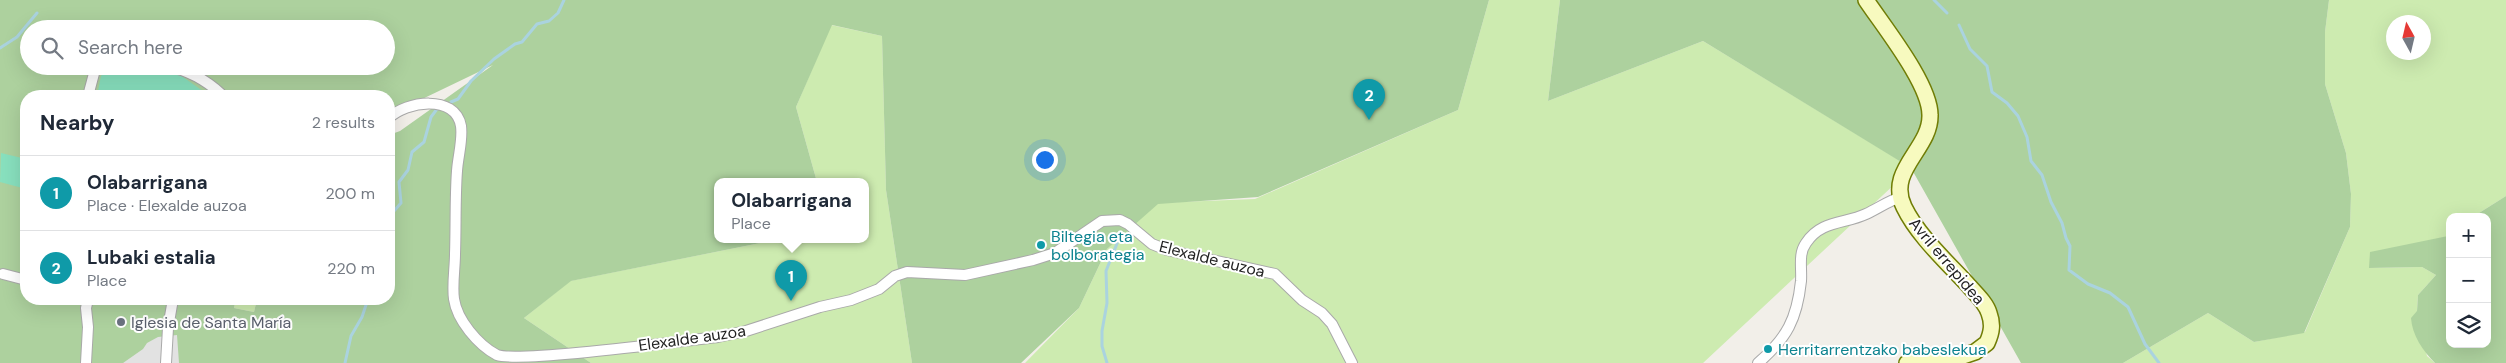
<!DOCTYPE html>
<html lang="en">
<head>
<meta charset="utf-8">
<style>
	body { margin:0; font-family:"DM Sans",sans-serif; background:#f6f6f7; color:#1f2937 }
	.controls { position:absolute; right:15px; bottom:15px; display:grid; overflow:hidden; border-radius:10px; box-shadow:0 5px 20px #0002 }
	.controls button { width:45px; height:45px; display:grid; place-items:center; padding:0; border:0; border-bottom:1px solid #e0e1e3; background:#fff; color:#1f2937; font:25px sans-serif }
	.compass { position:absolute; left:2386px; top:15px; width:45px; height:45px; border-radius:50%; background:#fff; box-shadow:0 5px 20px #0002; rotate:352deg }
	.you { position:absolute; left:1044px; top:159px; width:18px; height:18px; margin:-12px; border:4px solid #fff; border-radius:50%; background:#1a73e8; box-shadow:0 0 0 8px #1a73e833 }
	.badge { display:grid; place-items:center; width:32px; height:32px; border-radius:50%; background:#d93025; color:#fff; font-size:16px; font-weight:700 }
	.pin { position:absolute; translate:-50% -41px; filter:drop-shadow(0 1px 2px #0008) }
	.pin::after { content:''; position:absolute; top:26px; width:18px; height:15px; background:inherit; clip-path:polygon(0 0,100% 0,50% 100%) }
	.popup { position:absolute; left:714px; top:178px; width:155px; height:65px; box-sizing:border-box; display:grid; place-content:center; border-radius:10px; background:#fff; filter:drop-shadow(0 1px 4px #0005); font-size:16px; white-space:nowrap; color:#747a83 }
	.popup b { font-size:19px; color:#1f2937 }
	.popup::after { content:''; position:absolute; left:50%; top:100%; margin-left:-10px; border:10px solid transparent; border-top-color:#fff }
	.list { margin:0; padding:0; list-style:none }
	h2 { display:flex; justify-content:space-between; align-items:center; height:65px; margin:0; padding:0 20px; font-size:21px }
	h2 small { font-size:16px; font-weight:400; color:#747a83 }
	.list li { display:grid; grid-template-columns:32px 1fr auto; gap:15px; align-items:center; box-sizing:border-box; height:75px; padding:0 20px; border-top:1px solid #e0e1e3 }
	.list b { display:block; font-size:19px; white-space:nowrap }
	.list p { margin:0; font-size:16px; white-space:nowrap; color:#747a83 }
	.list em { font-size:16px; font-style:normal; color:#747a83 }
	.icon { flex:none; width:28px; height:28px; fill:none; stroke:currentColor; stroke-width:2; stroke-linecap:round; stroke-linejoin:round }
	.map { position:relative; flex:none; width:2506px; height:363px; overflow:hidden }
	.search { position:absolute; background:#fff; box-shadow:0 5px 20px #0002; left:20px; top:20px; width:375px; height:55px; display:flex; align-items:center; gap:12px; box-sizing:border-box; padding:0 18px; border-radius:28px; color:#747a83; font-size:19px }
	.panel { position:absolute; background:#fff; box-shadow:0 5px 20px #0002; left:20px; top:90px; width:375px; height:215px; border-radius:20px }
	.map>svg:first-child { display:block }
</style>
</head>
<body>
<div class="map">
<svg width="2506" height="363" viewBox="0 0 2506 363">
	<rect width="100%" height="100%" fill="#f2efe9"/>
	<path fill="#cdebb0" fill-rule="evenodd" d="M1489 0H1560L1548 101 1703 41 1912 168 1703 363H1025L1079 308 1107 249 1154 203 1255 199 1458 110Z
		M2329 0H2506V196L2479 213V217H2450V239L2448 236 2369 268 2422 267 2436 275 2418 295 2417 311 2427 356 2435 363H2123L2208 313 2254 342 2305 332 2350 227 2351 194 2346 153 2325 84V32ZM2394 22H2424V52H2394Z
		M831 25 882 36 886 190 912 363H591L524 318 570 281 775 240H865V182H817L796 107Z
		M236 299H257L254 312 234 308Z"/>
	<path fill="#add19e" fill-rule="evenodd" d="M0 0H1489L1458 110 1258 197 1158 204 1107 249 1079 308 1021 363H912L886 190 882 36 832 25 796 107 817 182H717V240H775L571 281 524 318 591 363H0ZM29 29H386V66H29ZM493 65 400 131 389 135V299H257L254 312 234 308 236 299H26V96H389V115Z
		M1560 0H2329L2325 32V84L2346 153 2351 194 2350 227 2304 333 2254 342 2208 313 2123 363H2021L1911 168 1703 41 1548 101Z
		M2506 196V363H2435C2423 351 2412 335 2411 318L2417 311 2418 295 2436 275 2422 267 2369 268 2370 252 2448 236 2450 344H2487V217H2479V213Z"/>
	<path fill="#88e0be" d="M109 68H164L180 75 210 96H97L101 76Z
		M1 153 26 159V189L0 182Z"/>
	<path fill="#e2e2e2" d="M177 335 179 363H123L143 349 147 343 158 337Z"/>
	<g fill="none" stroke-linecap="round" stroke-linejoin="round">
		<path stroke="#aad3df" stroke-width="3" d="M1934 0 1947 13
			M1959 25 1970 49 1987 66 1992 92 2007 103 2018 116 2027 137 2031 161 2042 175 2051 202 2062 223 2066 238 2070 246 2069 270 2088 284 2110 293 2128 307 2145 344 2159 363
			M0 48 17 37 37 13
			M451 102 458 99 471 81 494 59 515 44 522 42 537 24 549 21 558 13 564 0
			M389 211H394L401 203 399 182 408 170 412 152 424 142 431 117 437 109
			M345 363 351 336 362 317 368 299
			M1107 363 1102 346V331L1107 303 1106 271 1120 236"/>
		<g stroke="#a9a9a9" stroke-width="12">
			<path id="street" d="M167 66C187 70 206 80 221 94L220 96
				M88 96 96 66
				M389 118C406 101 455 94 461 126 463 140 458 156 457 171 455 198 456 226 455 254 455 268 452 285 454 299 457 320 478 345 497 355 521 363 681 341 718 337L746 331 820 307 851 300 879 289 895 276 907 272 965 275 1033 260 1055 253 1102 221 1120 220 1128 224 1152 244 1167 250 1275 274 1302 300 1322 313 1332 324 1352 363
				M3 274 26 280
				M86 363 88 327 86 308 88 299
				M166 363 168 328 173 299
				M1758 363C1787 338 1797 319 1801 281 1802 268 1798 254 1806 243 1821 220 1845 224 1866 214 1879 208 1888 201 1901 197"/>
		</g>
		<g stroke="#707d05" stroke-width="18">
			<path id="secondary" d="M1866 0C1884 27 1930 84 1930 115 1931 149 1886 170 1904 207 1918 236 1947 262 1969 286 1976 294 1986 303 1989 313 1993 324 1992 332 1987 343L1975 352 1963 356 1907 363"/>
		</g>
		<use href="#street" stroke="#fff" stroke-width="10"/>
		<use href="#secondary" stroke="#f7fabf" stroke-width="15"/>
	</g>
	<g fill="#0f9aa8" stroke="#fff" stroke-width="2">
		<circle cx="1041" cy="245" r="5"/>
		<circle cx="1768" cy="349" r="5"/>
	</g>
	<circle fill="#6b7280" stroke="#fff" stroke-width="2" cx="121" cy="322" r="5"/>
	<g text-anchor="middle" dominant-baseline="central" stroke-width="4" stroke-linejoin="round" paint-order="stroke">
		<g font-size="16" fill="#0d838f" stroke="#fff" text-anchor="start">
			<text x="1051" y="236">Biltegia eta<tspan x="1051" dy="18">bolborategia</tspan></text>
			<text x="1778" y="349">Herritarrentzako babeslekua</text>
		</g>
		<g font-size="16" fill="#222" stroke="#fff">
			<text transform="translate(1212 259) rotate(14)">Elexalde auzoa</text>
			<text transform="translate(1947 261) rotate(50)">Avril errepidea</text>
			<text transform="translate(692 338) rotate(-8)">Elexalde auzoa</text>
		</g>
		<g font-size="16" fill="#5b616d" stroke="#fff" text-anchor="start">
			<text x="131" y="322">Iglesia de Santa María</text>
		</g>
	</g>
</svg>
<div class="controls">
<button>+</button>
<button>−</button>
<button><svg class="icon" aria-label="layers" viewBox="0 0 24 24"><path d="M12 4l9 5-9 5-9-5zM3 14l9 5 9-5"/></svg></button>
</div>
<svg class="compass" viewBox="-18 -18 36 36"><path d="M0-13l5 13h-10z" fill="#e53935"/><path d="M0 13l5-13h-10z" fill="#747a83"/></svg>
<div class="you"></div>
<div class="pin badge" style="left:791px;top:301px;background:#0f9aa8">1</div>
<div class="popup"><b>Olabarrigana</b>Place</div>
<div class="pin badge" style="left:1369px;top:120px;background:#0f9aa8">2</div>
<div class="search"><svg class="icon" aria-label="search" viewBox="0 0 24 24"><circle cx="10" cy="10" r="6"/><path d="M15 15l6 6"/></svg>Search here</div>
<section class="panel">
<h2>Nearby<small>2 results</small></h2>
<ul class="list">
<li><span class="badge" style="background:#0f9aa8">1</span><div><b>Olabarrigana</b><p>Place · Elexalde auzoa</p></div><em>200 m</em></li>
<li><span class="badge" style="background:#0f9aa8">2</span><div><b>Lubaki estalia</b><p>Place</p></div><em>220 m</em></li>
</ul>
</section>
</div>
</body>
</html>
